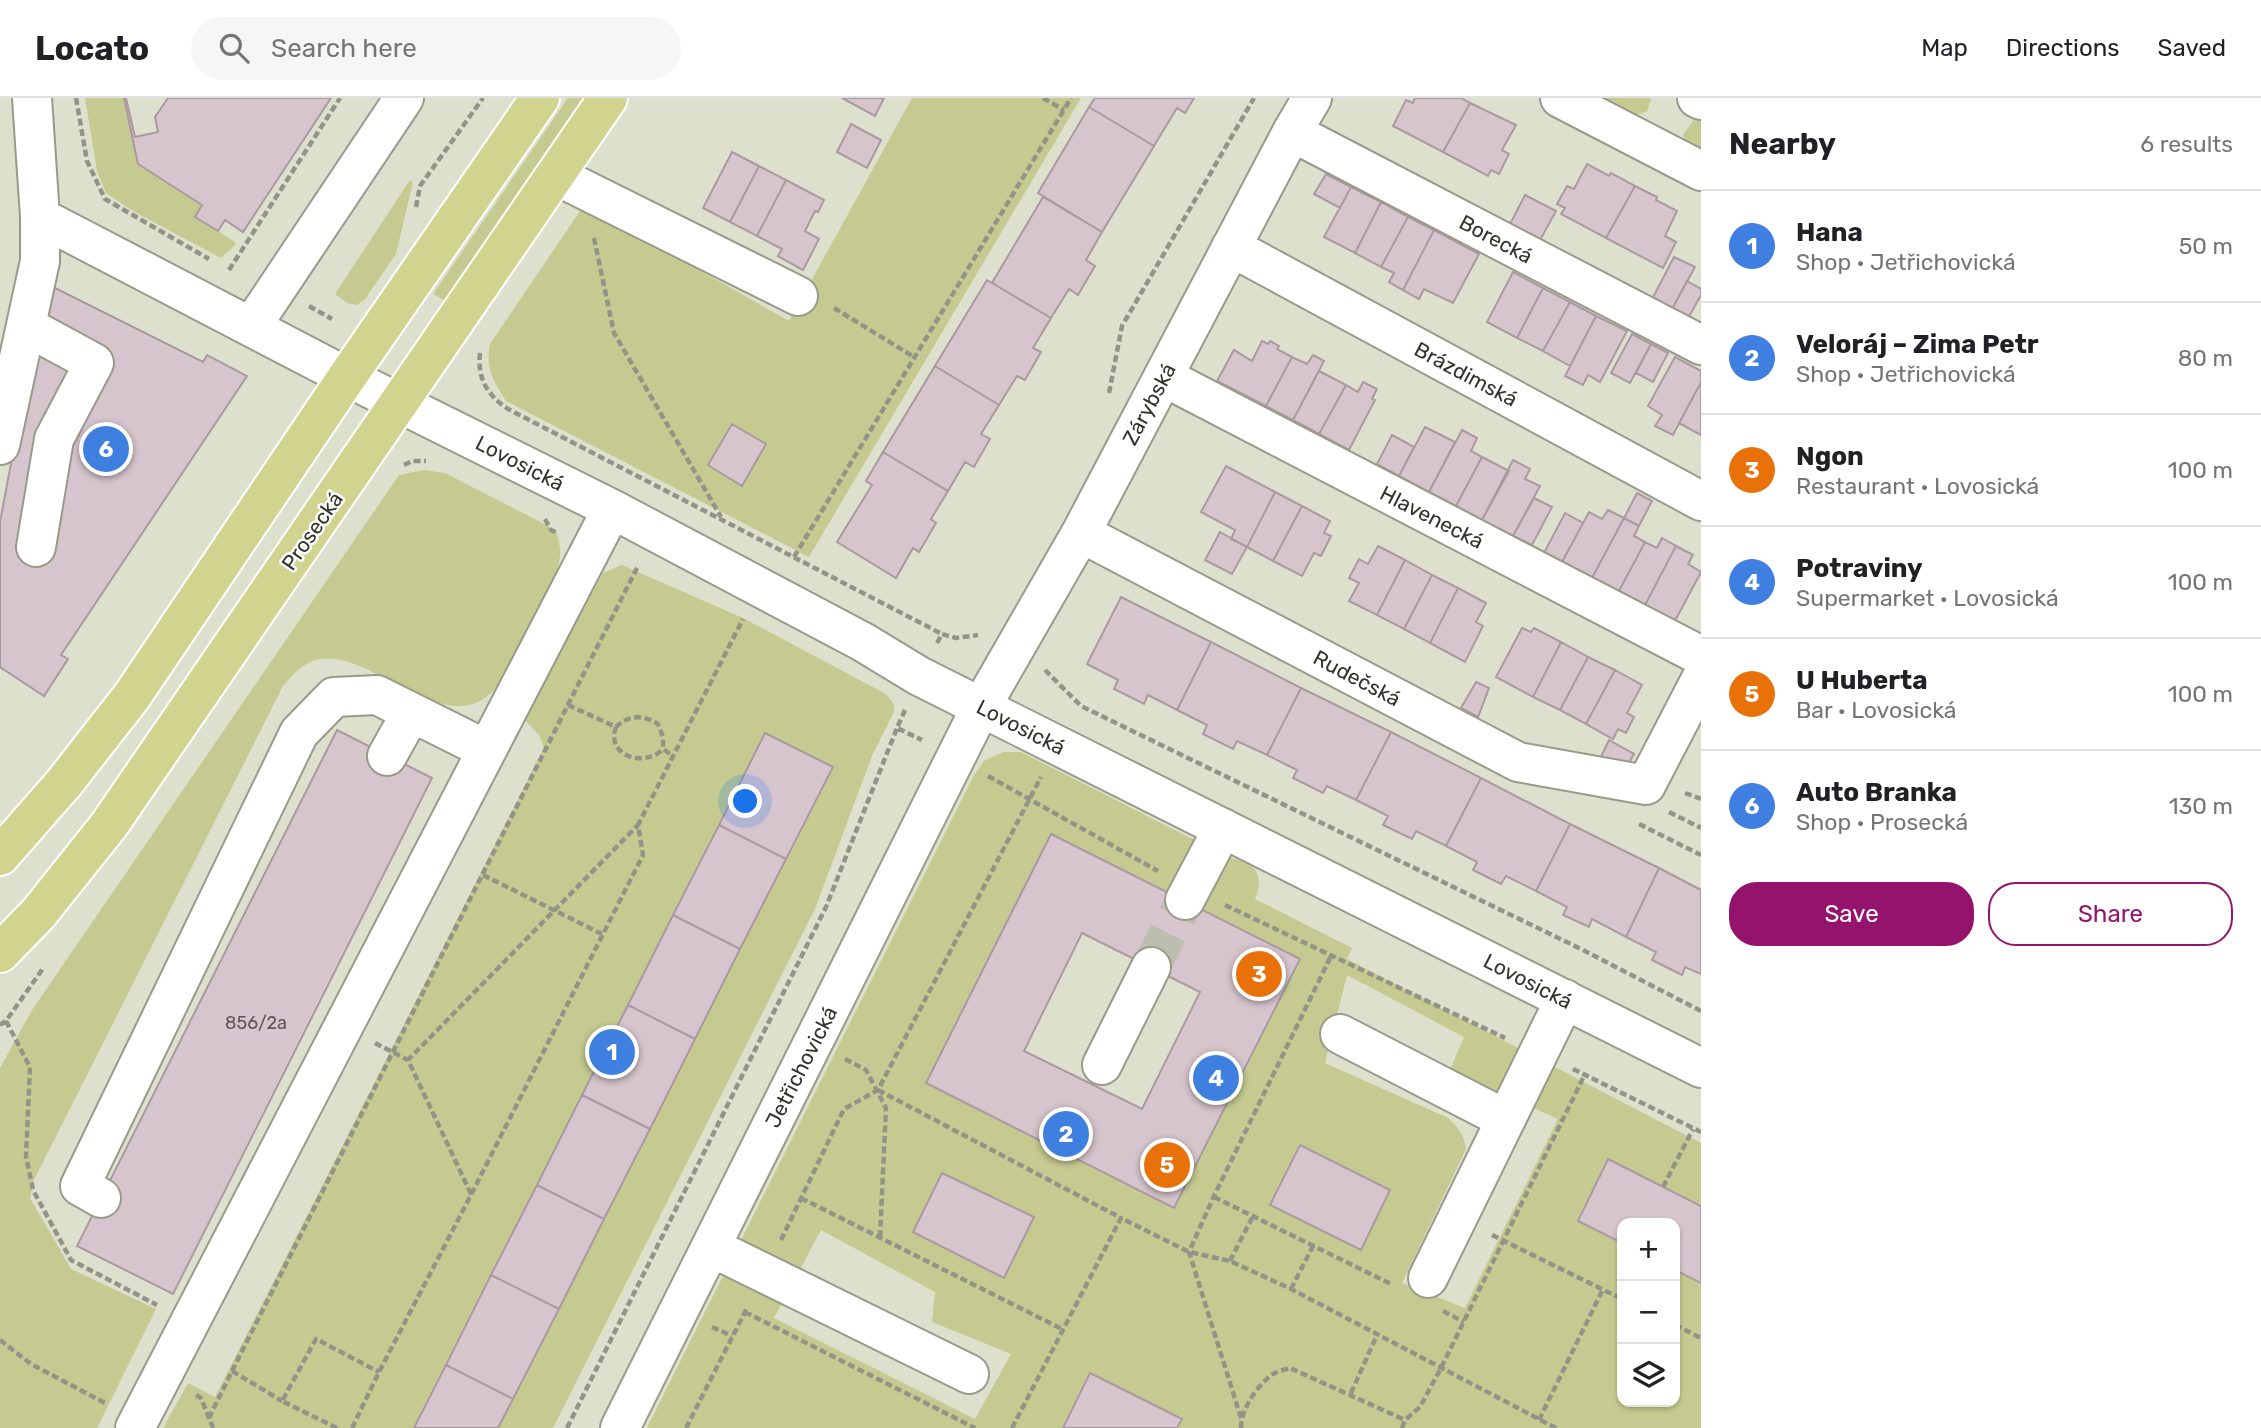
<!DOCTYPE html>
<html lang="en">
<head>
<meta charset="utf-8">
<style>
	body { margin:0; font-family:Rubik,sans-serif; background:#f6f6f6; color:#202124 }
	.controls { position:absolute; right:21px; bottom:21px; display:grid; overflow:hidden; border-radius:14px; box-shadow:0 2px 5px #0004 }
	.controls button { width:63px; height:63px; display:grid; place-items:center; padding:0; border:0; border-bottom:2px solid #e0e0e0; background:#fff; color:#202124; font:35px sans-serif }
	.you { position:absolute; left:746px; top:704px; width:24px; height:24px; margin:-18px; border:5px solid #fff; border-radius:50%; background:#1a73e8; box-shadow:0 0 0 10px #1a73e833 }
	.badge { display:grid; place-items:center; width:46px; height:46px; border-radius:50%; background:#94136d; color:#fff; font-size:23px; font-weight:700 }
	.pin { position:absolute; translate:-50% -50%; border:4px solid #fff; box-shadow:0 2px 7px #0006 }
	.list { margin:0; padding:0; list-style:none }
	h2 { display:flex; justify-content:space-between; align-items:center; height:91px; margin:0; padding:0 28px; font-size:30px }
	h2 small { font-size:23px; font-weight:400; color:#757577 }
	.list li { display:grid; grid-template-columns:46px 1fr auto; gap:21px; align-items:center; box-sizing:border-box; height:112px; padding:0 28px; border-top:2px solid #e0e0e0 }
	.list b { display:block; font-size:26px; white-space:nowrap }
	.list p { margin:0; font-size:23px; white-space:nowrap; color:#757577 }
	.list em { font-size:23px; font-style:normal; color:#757577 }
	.actions { display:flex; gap:14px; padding:21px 28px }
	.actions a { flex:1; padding:16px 0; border:2px solid #94136d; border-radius:28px; text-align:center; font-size:24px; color:#94136d }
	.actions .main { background:#94136d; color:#fff }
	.icon { flex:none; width:38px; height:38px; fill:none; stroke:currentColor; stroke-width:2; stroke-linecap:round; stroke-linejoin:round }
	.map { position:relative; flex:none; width:1701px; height:1330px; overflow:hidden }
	header { display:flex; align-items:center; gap:42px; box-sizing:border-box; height:98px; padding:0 35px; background:#fff; border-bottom:2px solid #e0e0e0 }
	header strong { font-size:33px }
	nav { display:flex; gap:38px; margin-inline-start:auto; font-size:24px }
	.search { width:490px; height:63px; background:#f6f6f6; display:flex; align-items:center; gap:18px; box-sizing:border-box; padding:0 24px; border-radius:38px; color:#757577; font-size:26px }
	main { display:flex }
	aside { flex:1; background:#fff }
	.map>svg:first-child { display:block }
</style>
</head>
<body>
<header>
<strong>Locato</strong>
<div class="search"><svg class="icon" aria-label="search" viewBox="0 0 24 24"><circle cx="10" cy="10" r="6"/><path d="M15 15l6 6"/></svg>Search here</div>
<nav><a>Map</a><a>Directions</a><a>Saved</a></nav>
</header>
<main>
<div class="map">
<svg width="1701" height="1330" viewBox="0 0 1701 1330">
	<rect width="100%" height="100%" fill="#dee0ce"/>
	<path fill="#c5cb90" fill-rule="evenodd" d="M85 0H124L138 66 202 107 195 119 235 144V147L221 160 131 112 106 95 97 73Z
		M568 0H585L445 203 433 196Z
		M912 0H1081L809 459 506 303C493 283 485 270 490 246L580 113 597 114 789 223ZM732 326 766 347 741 388 708 367Z
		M1601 0H1650L1651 2 1647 13 1636 17Z
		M1701 20V57L1687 50 1683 37 1693 23Z
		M410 82 413 84 396 156 365 201 357 207 347 205 335 196Z
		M424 372 445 375 556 432C558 440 561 450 560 458 557 484 539 509 528 532 518 551 509 576 494 592 445 644 376 554 321 561 304 563 293 577 283 588L34 1082 30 1100 71 1171 156 1211 97 1330H0V970L32 912 399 377Z
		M622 467 743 520 886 596 894 606V614L872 658 815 811 553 1330H498L740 851 765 635 414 1330H163L188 1285 215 1299 544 650 539 637 523 620 603 475Z
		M1003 654H1021L1230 760C1255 764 1265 777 1255 801L1352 850 1347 861 1701 1045V1108L1608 1061 1578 1123 1622 1145V1304H1675V1172L1701 1185V1330H1177L1182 1320 1091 1276 1063 1330H647L974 677 984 663ZM1052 736 1300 861 1175 1109 926 985ZM1347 877 1464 939 1450 972 1558 1021 1465 1210 1402 1185 1466 1051C1464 1037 1459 1030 1448 1020L1325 965ZM1301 1047 1390 1092 1361 1151 1271 1106ZM942 1075 1033 1119 1004 1180 914 1135ZM821 1132 935 1194 932 1224 1011 1256 975 1321 774 1220Z"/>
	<path fill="#d7c5ce" stroke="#ab99a2" stroke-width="2" fill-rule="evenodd" d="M124 0H126L135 39 158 34 155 19 168 0H331L243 134 225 122 218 133 195 119 202 107 138 66Z
		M842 0H884L875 18Z
		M1095 0H1194L1185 15 1177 10 1154 48 1089 9Z
		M1415 0H1461L1470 5 1443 54 1393 28 1406 2 1413 5Z
		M1470 5 1516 27 1502 52 1509 56 1499 76 1491 72 1488 78 1443 54Z
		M1089 9 1154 48 1102 134 1038 95Z
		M851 26 881 42 867 70 837 54Z
		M732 54 759 68 730 124 703 110Z
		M1587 66 1609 78 1611 75 1635 88 1606 140 1561 116 1565 110 1557 106 1567 88 1574 91Z
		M759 68 786 82 757 138 730 124Z
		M1326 76 1351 89 1340 110 1314 96Z
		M786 82 824 102 818 114 815 113 805 133 819 141 803 172 778 158 782 151 757 138Z
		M1635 88 1657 99 1656 102 1677 113 1665 138 1676 144 1663 170 1606 140Z
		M1351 89 1381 104 1355 155 1324 139Z
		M1525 97 1556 113 1539 144 1509 128Z
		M1043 99 1102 134 1086 162 1095 168 1078 197 1069 191 1051 220 992 185Z
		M1381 104 1408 119 1381 169 1355 155Z
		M1408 119 1434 132 1403 192 1389 184 1394 175 1381 169Z
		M1434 132 1479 156 1453 205 1424 191 1419 201 1403 192Z
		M1674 159 1695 169 1671 213 1651 203Z
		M1513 174 1543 190 1517 240 1487 224Z
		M987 182 1051 220 1033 250 1041 254 1025 282 1017 278 999 307 935 268Z
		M1687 183 1701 191V197L1687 222 1671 213Z
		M45 185 203 264 207 257 247 278 61 557 68 561 44 598 0 569V424Z
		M1543 190 1570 204 1543 253 1517 240Z
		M1570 204 1596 218 1570 268 1543 253Z
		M1596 218 1627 233 1600 284 1588 277 1583 287 1565 278Z
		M1632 236 1651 246 1630 285 1611 275Z
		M1262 243 1268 246 1270 243 1279 248 1277 251 1292 259 1266 308 1217 283 1234 252 1252 263Z
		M1651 246 1668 255 1653 284 1636 275Z
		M1313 257 1324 263 1293 322 1266 308 1292 259 1307 266Z
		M1675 259 1701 273V284L1673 337 1655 328 1662 317 1648 308Z
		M935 268 999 307 981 336 990 341 974 369 965 364 948 393 883 354Z
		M1319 273 1346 287 1319 336 1293 322Z
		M1363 284 1377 291 1372 301 1375 302 1349 352 1319 336 1346 287 1358 294Z
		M1701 284V337L1679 325Z
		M732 326 766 346 742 388 708 367Z
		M1425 329 1455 344 1429 394 1399 378Z
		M1462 332 1477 340 1471 353 1482 359 1456 408 1429 394Z
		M1392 337 1414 349 1399 378 1377 366Z
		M883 354 948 393 931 421 936 425 919 454 913 450 896 480 837 444 872 387 866 383Z
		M1482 359 1509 373 1482 422 1456 408Z
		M1513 362 1530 371 1525 381 1540 388 1513 438 1482 422Z
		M1226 368 1275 394 1247 449 1231 441 1235 432 1201 414Z
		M1275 394 1302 408 1273 463 1247 449Z
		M1637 395 1652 403 1639 428 1624 420Z
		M1534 400 1552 409 1532 447 1513 438Z
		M1302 408 1330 423 1324 435 1331 438 1321 458 1314 455 1302 478 1273 463Z
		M1608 412 1624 420 1592 480 1562 464 1589 414 1602 421Z
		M1565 415 1583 425 1562 464 1544 455Z
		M1624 420 1639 428 1634 438 1645 444 1619 493 1592 480Z
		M1220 434 1247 449 1232 476 1205 462Z
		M1662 440 1676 448 1645 507 1619 493 1645 444 1657 450Z
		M1378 448 1405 462 1377 517 1349 503 1359 485 1349 480 1359 461 1368 466Z
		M1676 448 1693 457 1688 466 1701 474 1675 523 1645 507Z
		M1405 462 1432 477 1404 531 1377 517Z
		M1432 477 1458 490 1430 545 1404 531Z
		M1458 490 1486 505 1476 524 1483 528 1465 564 1430 545Z
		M1121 499 1211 544 1177 612 1148 597 1144 606 1114 591 1118 582 1087 566Z
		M1522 530 1531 534 1534 530 1561 544 1533 599 1496 579Z
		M1211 544 1301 590 1267 657 1237 643 1233 651 1203 636 1207 627 1177 612Z
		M1561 544 1588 559 1560 612 1533 599Z
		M1588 559 1615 572 1586 626 1560 612Z
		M1615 572 1642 587 1627 615 1634 619 1626 635 1618 631 1613 641 1586 626Z
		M1476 584 1489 590 1478 619 1461 610Z
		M1301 590 1391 634 1356 702 1327 688 1323 695 1293 680 1297 672 1267 657Z
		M337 632 432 680 173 1196 77 1148Z
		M1391 634 1481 680 1446 748 1416 733 1412 741 1383 727 1388 718 1356 702Z
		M765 635 833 669 786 761 719 727Z
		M1609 642 1634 656 1626 670 1599 663Z
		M1481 680 1570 726 1536 793 1506 778 1501 786 1473 772 1477 764 1446 748Z
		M1570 726 1659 770 1626 839 1592 821 1589 829 1563 817 1567 809 1536 793Z
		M719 727 786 761 740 851 673 817Z
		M1051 736 1300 861 1174 1110 926 985ZM1082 835 1200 894 1142 1011 1024 953Z
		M1659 770 1701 792V876L1685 869 1682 877 1652 862 1656 854 1626 839Z
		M673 817 740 851 695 941 628 907Z
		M628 907 695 941 650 1031 582 997Z
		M582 997 650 1031 604 1121 537 1087Z
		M1300 1047 1390 1092 1361 1152 1270 1107Z
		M1608 1061 1701 1108V1185L1675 1172V1125H1622V1145L1578 1123Z
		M942 1075 1034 1119 1004 1180 913 1134Z
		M537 1087 604 1121 559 1211 491 1177Z
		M491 1177 559 1211 513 1301 446 1267Z
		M446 1267 513 1301 498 1330H414Z
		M1090 1275 1182 1321 1177 1330H1063Z"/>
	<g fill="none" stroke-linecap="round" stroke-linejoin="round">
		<path stroke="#bcbdae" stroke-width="38" stroke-dasharray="38 19" stroke-linecap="butt" d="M1151 869 1185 802"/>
		<g stroke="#999b8a" stroke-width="42">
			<path id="minor" d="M1560 0 1701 73
				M1697 0 1701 2
				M1292 34 1701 247
				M555 77 798 198
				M40 119 347 279 612 411 863 544 919 578 1701 970
				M1231 149 1701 403
				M26 228 94 265 54 341 36 449
				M251 229 404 0
				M1164 279 1701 558
				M0 347 40 163V119L32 0
				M1081 435 1518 664 1646 687 1701 581
				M387 658 411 615
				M1185 802 1223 730
				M1340 936 1505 1021
				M1102 967 1151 869
				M101 1100 80 1088 299 635 334 599 377 597 487 652
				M711 1149 969 1276
				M1428 1180 1565 901
				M135 1330 612 411
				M620 1330 981 609 1081 435 1292 34 1312 0"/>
		</g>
		<g stroke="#fff" stroke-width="42">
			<path id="major" d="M0 758 64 685 132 598 347 279 540 0
				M0 855 38 816 109 727 608 0"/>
		</g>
		<path stroke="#929487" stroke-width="4.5" stroke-dasharray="7 3.5" stroke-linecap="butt" d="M76 0 87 63 105 101 209 161
			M1043 0 1064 12
			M416 109 420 88 483 0
			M594 140 614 235 721 419
			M229 172 340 0
			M309 208 332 221
			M834 210 914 259
			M480 255C477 280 487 297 508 311L942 536
			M1109 295 1122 228 1254 0
			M404 367 412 363H426
			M545 421 551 432 557 435
			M794 459 1071 0
			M937 545 942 536 956 540 978 537
			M1045 572 1081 608 1581 851 1701 913
			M568 607 616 629C630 616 643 617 658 626L663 639V651L673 658
			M905 612 897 630 922 642
			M616 629C605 658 645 670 663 651
			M988 678 1158 773
			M1685 695 1701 701
			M1669 714 1701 730
			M1639 726 1701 757
			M483 777 602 836
			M1225 807 1505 940
			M6 923 30 969 26 1058 33 1092 71 1162 157 1207
			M0 927 6 923 44 869
			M375 945 408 962
			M845 961 866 972 886 1010 880 1139
			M1573 971 1701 1034
			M878 992 1121 1120
			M1663 1089 1693 1031
			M471 1096 408 962 638 727
			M1214 1099 1391 1186
			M801 1100 1062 1231
			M1492 1137 1622 1201
			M781 1142 844 1011 878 992 1041 679
			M1230 1163 1253 1118
			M1291 1191 1314 1146
			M1443 1213 1464 1224
			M745 1214 975 1330
			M1675 1227 1701 1240
			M712 1229 732 1238
			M0 1242 31 1266 107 1306
			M232 1273 638 468
			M1351 1295 1377 1237
			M196 1297 201 1300 213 1330
			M209 1320 232 1273 282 1303
			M1241 1320 1189 1154 1214 1098 1331 858
			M1539 1322 1603 1191
			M337 1330 282 1303 316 1241 379 1274
			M352 1330 379 1274 471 1097 643 757 638 727 743 521
			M567 1330 826 809 897 630
			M686 1330 747 1210
			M1012 1330 1121 1120 1189 1154 1230 1163 1291 1191 1556 1330
			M1241 1330C1241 1312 1255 1291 1269 1279 1274 1274 1283 1272 1290 1270L1405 1322
			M1402 1330 1405 1322 1420 1309 1441 1270 1585 976"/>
		<use href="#minor" stroke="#fff" stroke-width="38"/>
		<use href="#major" stroke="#d0d48e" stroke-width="38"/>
	</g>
	<g text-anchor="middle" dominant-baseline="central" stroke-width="5" stroke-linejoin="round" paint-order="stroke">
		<g font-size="18" fill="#5b5854">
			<text x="256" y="925">856/2a</text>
		</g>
		<g font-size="21" fill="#32332c" stroke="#fff">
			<text transform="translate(1496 141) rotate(28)">Borecká</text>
			<text transform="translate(1466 276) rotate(28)">Brázdimská</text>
			<text transform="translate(1149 306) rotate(-62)">Zárybská</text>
			<text transform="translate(520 365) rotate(27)">Lovosická</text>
			<text transform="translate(1432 419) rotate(27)">Hlavenecká</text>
			<text transform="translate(312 433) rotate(-55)">Prosecká</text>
			<text transform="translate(1357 580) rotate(28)">Rudečská</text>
			<text transform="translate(1021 629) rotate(27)">Lovosická</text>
			<text transform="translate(1528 883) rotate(27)">Lovosická</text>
			<text transform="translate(801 969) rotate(-63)">Jetřichovická</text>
		</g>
	</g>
</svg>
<div class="controls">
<button>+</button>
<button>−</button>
<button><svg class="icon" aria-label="layers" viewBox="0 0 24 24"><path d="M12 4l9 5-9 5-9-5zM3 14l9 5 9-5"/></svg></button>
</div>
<div class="you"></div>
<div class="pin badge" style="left:612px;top:954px;background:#3f7fe0">1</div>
<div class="pin badge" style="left:1066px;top:1036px;background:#3f7fe0">2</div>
<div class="pin badge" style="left:1259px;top:876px;background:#e8710a">3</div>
<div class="pin badge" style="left:1216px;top:980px;background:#3f7fe0">4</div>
<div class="pin badge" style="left:1167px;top:1067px;background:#e8710a">5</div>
<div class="pin badge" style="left:106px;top:351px;background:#3f7fe0">6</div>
</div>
<aside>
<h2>Nearby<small>6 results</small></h2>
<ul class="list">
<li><span class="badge" style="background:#3f7fe0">1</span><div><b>Hana</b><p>Shop · Jetřichovická</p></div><em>50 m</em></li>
<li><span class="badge" style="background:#3f7fe0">2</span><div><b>Veloráj – Zima Petr</b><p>Shop · Jetřichovická</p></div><em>80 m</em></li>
<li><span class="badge" style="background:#e8710a">3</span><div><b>Ngon</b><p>Restaurant · Lovosická</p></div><em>100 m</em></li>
<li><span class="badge" style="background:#3f7fe0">4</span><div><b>Potraviny</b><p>Supermarket · Lovosická</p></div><em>100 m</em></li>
<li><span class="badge" style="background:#e8710a">5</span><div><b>U Huberta</b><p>Bar · Lovosická</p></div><em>100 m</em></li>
<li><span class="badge" style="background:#3f7fe0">6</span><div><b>Auto Branka</b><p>Shop · Prosecká</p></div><em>130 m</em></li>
</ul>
<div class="actions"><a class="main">Save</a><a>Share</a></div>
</aside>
</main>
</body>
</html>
